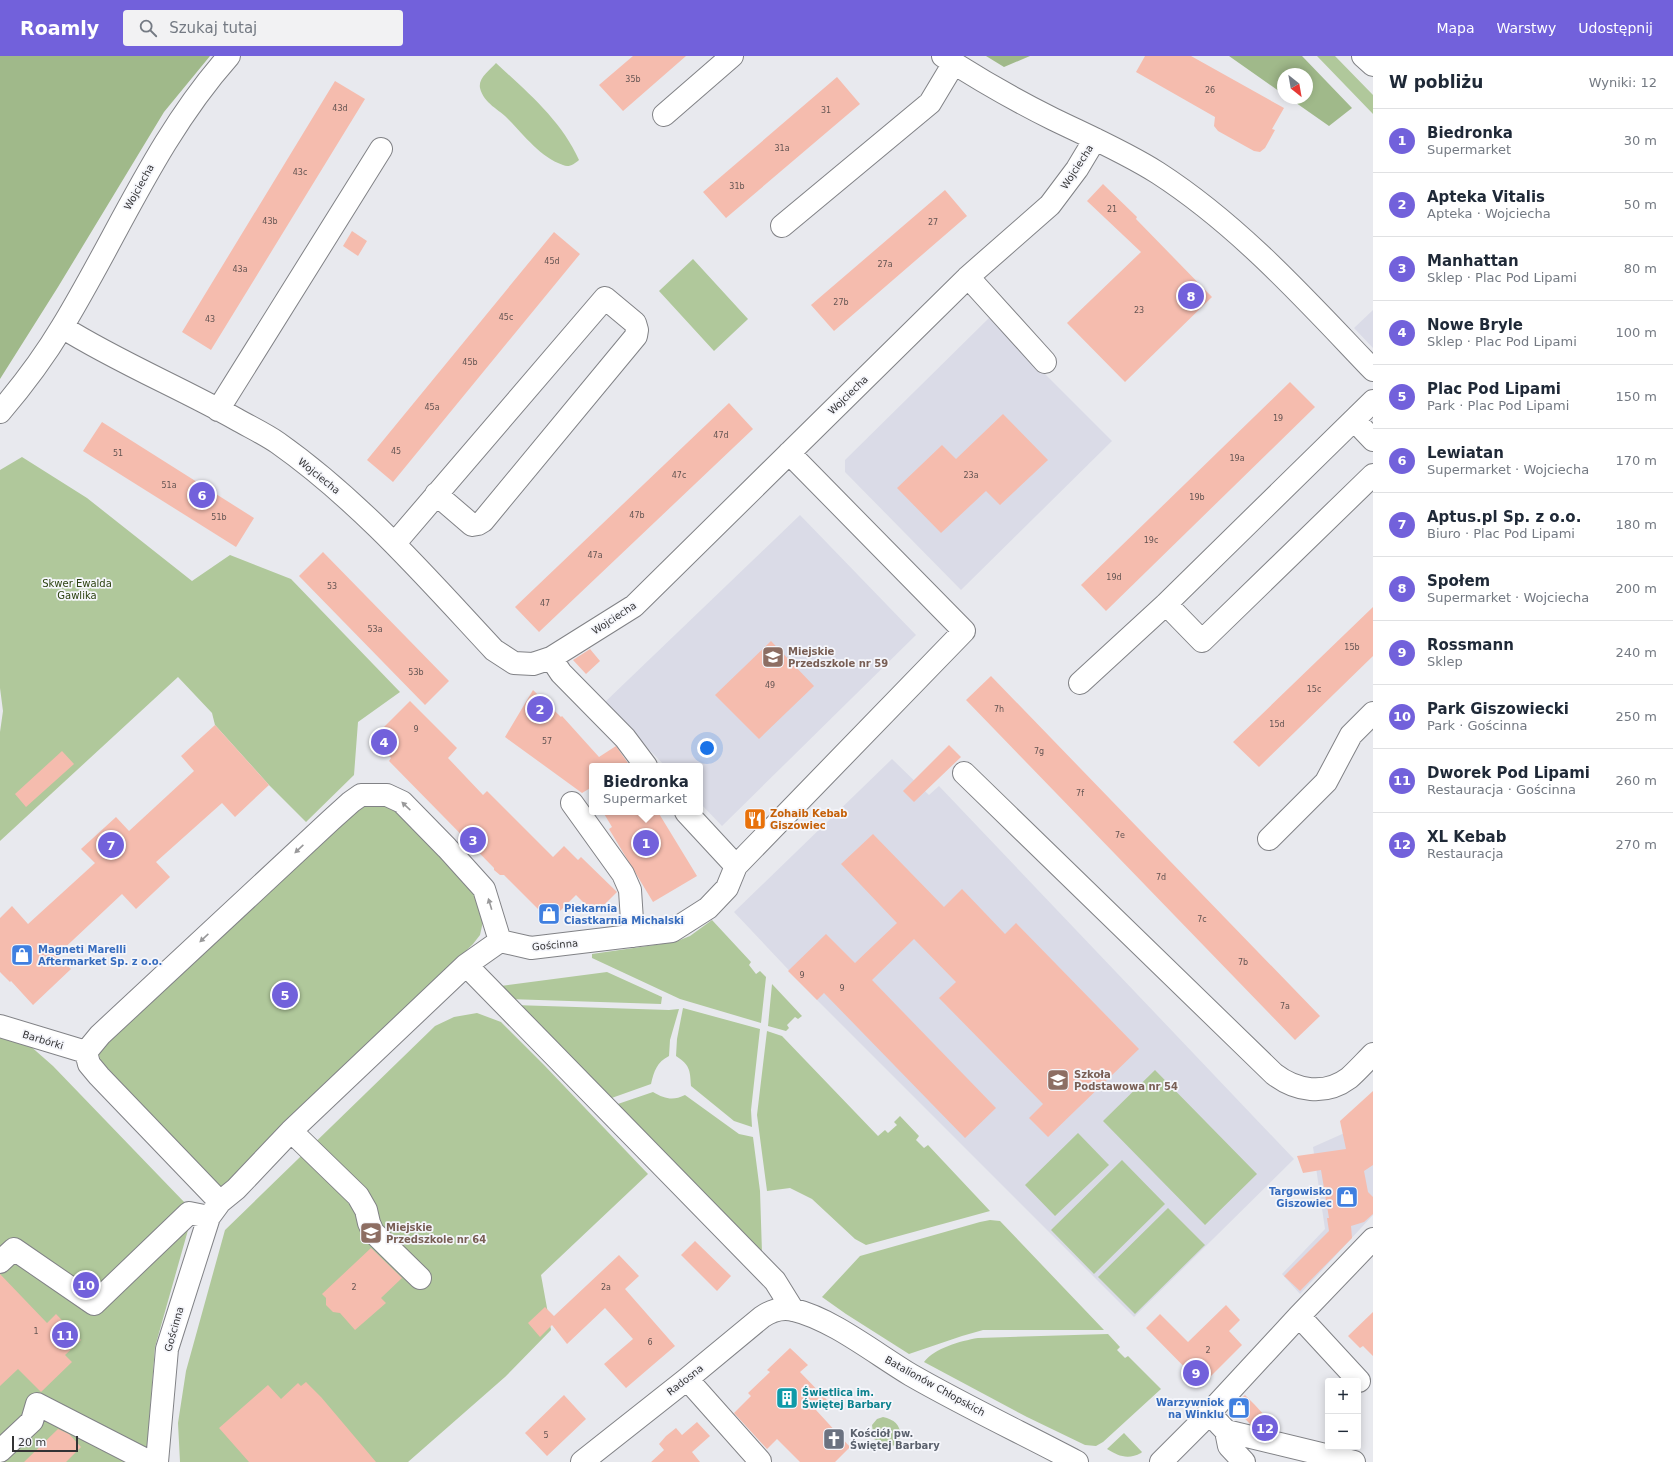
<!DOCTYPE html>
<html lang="pl">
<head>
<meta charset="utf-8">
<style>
	body { margin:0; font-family:"DejaVu Sans",sans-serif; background:#f2f2f3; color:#1f2937 }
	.controls { position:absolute; right:12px; bottom:12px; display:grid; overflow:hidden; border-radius:4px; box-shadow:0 2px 10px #0003 }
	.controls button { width:36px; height:36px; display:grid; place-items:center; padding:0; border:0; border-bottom:1px solid #e0e1e3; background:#fff; color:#1f2937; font:20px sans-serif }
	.compass { position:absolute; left:1277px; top:12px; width:36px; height:36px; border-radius:50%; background:#fff; box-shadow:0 2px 10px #0003; rotate:149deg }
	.scale { position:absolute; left:12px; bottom:10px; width:66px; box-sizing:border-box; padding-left:4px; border:2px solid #333335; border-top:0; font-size:11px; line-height:14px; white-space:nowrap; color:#333335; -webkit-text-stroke:3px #f5f6fb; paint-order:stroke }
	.you { position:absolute; left:707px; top:692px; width:14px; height:14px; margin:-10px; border:3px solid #fff; border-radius:50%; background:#1a73e8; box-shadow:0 0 0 6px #1a73e833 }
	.badge { display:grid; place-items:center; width:26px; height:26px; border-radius:50%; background:#7261db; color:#fff; font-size:13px; font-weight:700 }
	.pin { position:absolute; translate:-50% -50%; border:2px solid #fff; box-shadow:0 1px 4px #0006 }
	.popup { position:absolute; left:589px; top:707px; width:114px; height:52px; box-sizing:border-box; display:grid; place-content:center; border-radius:4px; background:#fff; filter:drop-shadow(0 1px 3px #0005); font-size:13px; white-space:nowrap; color:#747a83 }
	.popup b { font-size:15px; color:#1f2937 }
	.popup::after { content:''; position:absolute; left:50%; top:100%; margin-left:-8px; border:8px solid transparent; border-top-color:#fff }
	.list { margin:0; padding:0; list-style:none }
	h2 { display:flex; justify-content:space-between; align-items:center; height:52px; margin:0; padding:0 16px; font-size:17px }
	h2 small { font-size:13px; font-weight:400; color:#747a83 }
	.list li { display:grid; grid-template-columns:26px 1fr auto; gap:12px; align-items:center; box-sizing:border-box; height:64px; padding:0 16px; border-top:1px solid #e0e1e3 }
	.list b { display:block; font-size:15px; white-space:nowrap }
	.list p { margin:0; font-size:13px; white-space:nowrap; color:#747a83 }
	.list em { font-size:13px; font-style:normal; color:#747a83 }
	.icon { flex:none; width:22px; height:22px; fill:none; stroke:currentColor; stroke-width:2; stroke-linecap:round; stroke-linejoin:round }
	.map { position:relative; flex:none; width:1373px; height:1406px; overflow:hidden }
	header { display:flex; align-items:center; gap:24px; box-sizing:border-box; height:56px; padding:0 20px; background:#7261db; color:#fff }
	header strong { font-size:19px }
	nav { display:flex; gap:22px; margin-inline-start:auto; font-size:14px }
	.search { width:280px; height:36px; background:#f2f2f3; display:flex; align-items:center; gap:10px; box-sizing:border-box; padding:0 14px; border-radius:4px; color:#747a83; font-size:15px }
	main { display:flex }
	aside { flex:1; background:#fff }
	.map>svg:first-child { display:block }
</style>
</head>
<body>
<header>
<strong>Roamly</strong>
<div class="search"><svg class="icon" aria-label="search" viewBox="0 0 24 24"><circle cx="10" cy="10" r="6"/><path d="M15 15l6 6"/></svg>Szukaj tutaj</div>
<nav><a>Mapa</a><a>Warstwy</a><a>Udostępnij</a></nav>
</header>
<main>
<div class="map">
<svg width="1373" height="1406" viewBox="0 0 1373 1406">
	<rect width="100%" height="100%" fill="#e8e9ee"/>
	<path fill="#dadbe7" d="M1373 254V292L1354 272Z
		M989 262 1112 385 961 534 845 416V404Z
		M800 459 916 579 722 770 700 747V710H665L604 647Z
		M892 703 929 739 939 730 1294 1103 1134 1261 817 944 734 856Z
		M1373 1053V1159L1300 1238 1282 1218 1325 1173 1313 1091 1349 1075Z"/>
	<path fill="#b0c89b" d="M1317 0H1335L1373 39V58Z
		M496 7C527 36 561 64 579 104 574 108 569 112 563 109 540 101 525 80 509 64 499 53 484 48 480 32 478 22 490 14 496 7Z
		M693 203 748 263 714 295 659 235Z
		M22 401 87 442 192 525 230 499 291 523 400 636 358 666 354 719 306 766 269 729 215 669 212 657 178 621 0 785V676L3 655 0 632V414Z
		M358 747 394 750 475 833 484 861 480 879 473 888 220 1134 101 1010 98 993Z
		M712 864 751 906 749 909 756 918 760 915 766 921 761 967 680 943 592 902V898L675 886 690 880Z
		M607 916 662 941 661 948 508 943 501 930Z
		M772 928 802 960 798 963 795 961 787 969 789 972 786 975 768 970Z
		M514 949 669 954 679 953 670 984 669 1000C657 1006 654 1015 651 1028L606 1044Z
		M683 952 760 973 751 1054 752 1071 734 1065 691 1030C690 1014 690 1009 676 1000L677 983Z
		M477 957 501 966 544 1009 648 1118 541 1219 551 1274 505 1321 408 1406H180L178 1367 186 1315 225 1174 435 970 454 961Z
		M767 975 782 980 878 1080 885 1074 888 1077 897 1069 894 1066 900 1060 919 1080 916 1084 924 1092 928 1089 990 1155 866 1189 855 1183 812 1143 790 1132 767 1135 757 1059Z
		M0 980 28 988 53 1010 186 1148 190 1167 155 1291 146 1406H0Z
		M1155 1014 1257 1118 1205 1169 1103 1065Z
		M653 1036C665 1043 673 1045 685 1039L739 1078 753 1081 760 1135 762 1197 612 1050Z
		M1078 1077 1109 1109 1055 1160 1025 1129Z
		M1122 1104 1165 1148 1094 1218 1051 1174Z
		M1168 1152 1205 1189 1135 1258 1098 1221Z
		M990 1164 1000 1165 1104 1274H983L962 1280 909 1298 846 1258 822 1241 860 1200 980 1166Z
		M1108 1278 1120 1291 1117 1294 1125 1302 1128 1300 1161 1333 1103 1386 1096 1390 1085 1389 1027 1361 924 1306C935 1292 960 1285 978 1282Z
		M883 1361C898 1364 904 1374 898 1389 890 1391 882 1387 874 1383L872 1369 877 1363Z
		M1124 1377 1142 1396 1141 1397C1128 1404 1118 1400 1107 1393Z"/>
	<path fill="#a0b98a" d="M0 0H210L164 56 58 231 0 323Z
		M986 0H1030L1004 11Z
		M1229 0H1302L1352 52 1329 70 1289 42H1307V18H1283V38Z"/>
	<path fill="#f5bcae" d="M633 0H686L623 55 599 29Z
		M1145 0H1191L1284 52 1272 73 1275 74 1265 92 1260 96 1254 95 1218 75 1214 70 1215 61 1136 16Z
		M837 21 860 48 726 162 703 136Z
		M335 25 365 43 211 294 182 276Z
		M1103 128 1137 161 1136 163 1212 241 1125 326 1067 267 1141 196 1087 145Z
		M945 134 967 160 834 275 811 249Z
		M352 175 367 185 358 200 343 190Z
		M554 176 580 198 393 426 367 404Z
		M1290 326 1315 351 1106 555 1081 529Z
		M729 347 753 373 539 576 515 551Z
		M1003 358 1048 404 1000 449 986 435 941 477 897 432 942 389 956 403Z
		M102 366 254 462 236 491 83 395Z
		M323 496 449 625 425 649 299 520Z
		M1373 551V600L1259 711 1233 686Z
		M771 585 814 630 759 683 715 639Z
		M590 593 600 605 586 618 573 604Z
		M991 620 1320 960 1295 984 966 644Z
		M533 634 561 661 562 660 599 701 616 690 630 710H592V731L582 737 505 681Z
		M410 645 457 692 448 702 483 739 487 735 553 801 564 790 578 804 581 801 617 836 595 858 576 839 550 865 504 819H500L494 814V812L389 705 391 702 372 683Z
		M215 669 269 729 235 761 222 747 156 806 170 821 136 853 122 838 57 899 71 913 33 949 11 925 10 926 0 916V862L12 850 28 868 95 807 81 793 116 761 129 775 194 715 181 700Z
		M949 689 961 701 914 746 903 735Z
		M62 695 74 708 26 751 15 738Z
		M603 756H658L697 820 653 846 609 773 612 771Z
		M873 778 944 851 962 833 1005 878 1016 867 1139 993 1048 1081 1029 1062 1043 1048 939 942 956 926 914 883 872 924 996 1052 965 1082 824 937 817 944 788 915 826 878 855 907 897 867 841 808Z
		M1373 1035V1109L1364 1115 1368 1136 1373 1141V1158L1364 1166 1351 1170 1352 1182 1300 1235 1284 1220 1329 1175 1327 1162H1329L1321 1114 1303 1117 1297 1100 1346 1093 1340 1065Z
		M695 1185 731 1220 717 1235 681 1199Z
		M371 1192 402 1222 381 1242 386 1247 355 1274 340 1257 333 1256 326 1249V1242L322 1238Z
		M619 1199 639 1220 625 1233 675 1290 626 1332 604 1308 633 1283 605 1252 567 1288 552 1269 540 1281 528 1267 545 1251 554 1260Z
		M0 1218 47 1267 56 1258 81 1284 65 1299 72 1306 41 1336 18 1313 0 1330Z
		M1226 1249 1240 1264 1229 1275 1242 1289 1202 1329 1146 1272 1160 1258 1188 1286Z
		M1373 1256V1300L1363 1290 1360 1292 1348 1280Z
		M790 1292 808 1309 800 1316 827 1344 816 1354 850 1391 835 1406H800L777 1383 767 1393 734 1357 751 1340 748 1337 770 1316 767 1314Z
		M306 1326 321 1341 376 1406H249L219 1372 268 1329 281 1343 298 1327 301 1330Z
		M564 1339 586 1363 547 1400 525 1377Z
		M1245 1339 1254 1348 1279 1375 1250 1368 1233 1350Z
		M697 1366 710 1380 692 1396 700 1406H651L664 1394 659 1388 666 1380 676 1372 682 1379Z
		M58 1373 69 1378 81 1391 66 1406H24Z"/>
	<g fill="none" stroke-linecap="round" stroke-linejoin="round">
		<g stroke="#818286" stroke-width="24">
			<path id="minor" d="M943 0C978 23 1015 44 1053 63 1088 80 1125 96 1158 117 1240 170 1306 244 1373 314
				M664 59 732 0
				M782 170 930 47 954 7
				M968 221 1045 306
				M62 271C118 306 179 331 236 363 250 371 265 378 278 387 360 445 426 521 494 594L514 607 533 608 551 602 634 550 968 221 1050 149 1077 113 1095 83
				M218 354 381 93
				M0 356C23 329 44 301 62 271 118 179 157 81 229 0
				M1354 364 1373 384
				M395 487 605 242 635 267 637 274 636 280 483 465 478 468 472 469 436 438
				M1166 548 1202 585 1373 419
				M551 602 561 617 625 682 646 710
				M1080 627 1166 548 1373 345
				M964 717 1274 1018C1296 1035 1325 1040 1349 1022 1357 1015 1365 1006 1373 998
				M572 747 623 818 630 834 633 880
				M686 756 736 810
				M1269 783 1326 726 1351 679 1373 657
				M500 885 531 892 672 875 708 852 727 832 736 810 964 575 789 397
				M466 909 775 1225 793 1254
				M0 970 86 996
				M291 1075 358 1140 366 1154 369 1167 373 1176 420 1222
				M220 1146 99 1020 89 1008 86 996 100 979 331 764 351 746 361 739H387L402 746 447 792 484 833 500 885
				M0 1206 14 1193 94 1248 189 1157 209 1161
				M1299 1260 1359 1325
				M687 1323 760 1405
				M1209 1357 1226 1375 1354 1406
				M1226 1375 1229 1390 1244 1406
				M0 1395 32 1365 37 1348 146 1404 152 1406
				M157 1406 167 1293 209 1161 220 1146 236 1133 291 1075 466 909 500 885
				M582 1406 687 1323 762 1261C772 1254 782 1251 794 1254 832 1263 876 1298 911 1319 965 1350 1022 1377 1077 1406
				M1161 1406 1199 1368 1299 1260 1373 1183"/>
		</g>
		<g stroke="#818286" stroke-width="24">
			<path id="major" d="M1363 0 1373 9"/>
		</g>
		<use href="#minor" stroke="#fff" stroke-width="22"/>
		<use href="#major" stroke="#fff" stroke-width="22"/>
	</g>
	<defs><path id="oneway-solid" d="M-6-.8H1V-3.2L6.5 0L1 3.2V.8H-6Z"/></defs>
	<g fill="#99999a">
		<use href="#oneway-solid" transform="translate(406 750) rotate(-137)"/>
		<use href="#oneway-solid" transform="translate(299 793) rotate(137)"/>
		<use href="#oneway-solid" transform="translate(490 848) rotate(-107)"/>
		<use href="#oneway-solid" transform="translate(204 882) rotate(137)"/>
	</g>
	<defs>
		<g id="school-square" transform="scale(1.15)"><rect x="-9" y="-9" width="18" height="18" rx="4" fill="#8d6e63" stroke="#f5f6fb"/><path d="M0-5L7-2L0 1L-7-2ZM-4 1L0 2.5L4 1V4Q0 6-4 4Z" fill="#fff"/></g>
		<g id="restaurant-square" transform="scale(1.15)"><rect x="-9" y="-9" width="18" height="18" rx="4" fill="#e8710a" stroke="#f5f6fb"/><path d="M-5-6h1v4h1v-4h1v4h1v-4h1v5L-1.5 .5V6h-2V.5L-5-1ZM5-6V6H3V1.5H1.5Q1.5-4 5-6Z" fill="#fff"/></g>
		<g id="shop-square" transform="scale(1.15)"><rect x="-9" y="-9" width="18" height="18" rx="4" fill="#3f7fe0" stroke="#f5f6fb"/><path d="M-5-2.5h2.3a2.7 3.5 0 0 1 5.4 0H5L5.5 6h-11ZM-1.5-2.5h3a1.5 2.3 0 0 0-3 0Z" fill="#fff"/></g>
		<g id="building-square" transform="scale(1.15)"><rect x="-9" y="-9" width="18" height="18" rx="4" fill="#0f9aa8" stroke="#f5f6fb"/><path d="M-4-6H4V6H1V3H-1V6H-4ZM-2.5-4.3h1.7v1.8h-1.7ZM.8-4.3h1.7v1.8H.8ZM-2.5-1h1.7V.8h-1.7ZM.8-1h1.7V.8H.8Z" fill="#fff"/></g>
		<g id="church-square" transform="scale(1.15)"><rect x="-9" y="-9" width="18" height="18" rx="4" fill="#6b7280" stroke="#f5f6fb"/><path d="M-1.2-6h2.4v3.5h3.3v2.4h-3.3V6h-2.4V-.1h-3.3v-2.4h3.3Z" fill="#fff"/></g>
	</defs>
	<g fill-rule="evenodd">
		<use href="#school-square" x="773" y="601"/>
		<use href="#restaurant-square" x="755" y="763"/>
		<use href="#shop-square" x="549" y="858"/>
		<use href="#shop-square" x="22" y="899"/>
		<use href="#school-square" x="1058" y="1024"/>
		<use href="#shop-square" x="1347" y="1141"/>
		<use href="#school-square" x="371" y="1177"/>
		<use href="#building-square" x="787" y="1342"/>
		<use href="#shop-square" x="1239" y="1352"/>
		<use href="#church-square" x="834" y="1383"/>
	</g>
	<g text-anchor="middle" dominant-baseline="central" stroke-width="3.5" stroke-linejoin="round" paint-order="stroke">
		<g font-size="8" fill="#645553">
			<text x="633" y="23">35b</text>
			<text x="1210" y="34">26</text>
			<text x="340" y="52">43d</text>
			<text x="826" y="54">31</text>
			<text x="782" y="92">31a</text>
			<text x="300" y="116">43c</text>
			<text x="737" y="130">31b</text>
			<text x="1112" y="153">21</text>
			<text x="270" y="165">43b</text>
			<text x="933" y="166">27</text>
			<text x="552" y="205">45d</text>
			<text x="885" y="208">27a</text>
			<text x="240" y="213">43a</text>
			<text x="841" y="246">27b</text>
			<text x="1139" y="254">23</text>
			<text x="506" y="261">45c</text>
			<text x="210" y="263">43</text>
			<text x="470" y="306">45b</text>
			<text x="432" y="351">45a</text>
			<text x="1278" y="362">19</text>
			<text x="721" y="379">47d</text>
			<text x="396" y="395">45</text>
			<text x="118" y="397">51</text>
			<text x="1237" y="402">19a</text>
			<text x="679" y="419">47c</text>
			<text x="971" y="419">23a</text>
			<text x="169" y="429">51a</text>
			<text x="1197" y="441">19b</text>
			<text x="637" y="459">47b</text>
			<text x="219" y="461">51b</text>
			<text x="1151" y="484">19c</text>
			<text x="595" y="499">47a</text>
			<text x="1114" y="521">19d</text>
			<text x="332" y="530">53</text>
			<text x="545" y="547">47</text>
			<text x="375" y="573">53a</text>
			<text x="1352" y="591">15b</text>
			<text x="416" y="616">53b</text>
			<text x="770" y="629">49</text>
			<text x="1314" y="633">15c</text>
			<text x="999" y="653">7h</text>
			<text x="1277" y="668">15d</text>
			<text x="416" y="673">9</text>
			<text x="547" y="685">57</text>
			<text x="1039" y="695">7g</text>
			<text x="1080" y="737">7f</text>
			<text x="1120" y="779">7e</text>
			<text x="1161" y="821">7d</text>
			<text x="1202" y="863">7c</text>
			<text x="1243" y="906">7b</text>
			<text x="802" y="919">9</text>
			<text x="842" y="932">9</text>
			<text x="1285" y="950">7a</text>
			<text x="354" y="1231">2</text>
			<text x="606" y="1231">2a</text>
			<text x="36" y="1275">1</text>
			<text x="650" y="1286">6</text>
			<text x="1208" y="1294">2</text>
			<text x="546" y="1379">5</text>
		</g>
		<g font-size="10" fill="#333335" stroke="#f5f6fb">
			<text transform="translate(1077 111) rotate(-57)">Wojciecha</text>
			<text transform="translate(139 131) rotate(-61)">Wojciecha</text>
			<text transform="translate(848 339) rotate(-44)">Wojciecha</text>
			<text transform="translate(319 420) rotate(39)">Wojciecha</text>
			<text transform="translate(614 562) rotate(-33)">Wojciecha</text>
			<text transform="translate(555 889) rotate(-5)">Gościnna</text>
			<text transform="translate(43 984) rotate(17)">Barbórki</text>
			<text transform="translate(174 1273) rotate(-74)">Gościnna</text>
			<text transform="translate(685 1324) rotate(-38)">Radosna</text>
			<text transform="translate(935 1330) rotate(29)">Batalionów Chłopskich</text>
		</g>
		<g font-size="10" fill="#2b410f" stroke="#f5f6fb">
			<text x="77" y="527">Skwer Ewalda<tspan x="77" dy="12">Gawlika</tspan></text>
		</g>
		<g font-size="10" font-weight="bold" fill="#785e54" stroke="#f5f6fb" text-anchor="start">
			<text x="788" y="595">Miejskie<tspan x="788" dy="12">Przedszkole nr 59</tspan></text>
			<text x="1074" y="1018">Szkoła<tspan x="1074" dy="12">Podstawowa nr 54</tspan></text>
			<text x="386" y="1171">Miejskie<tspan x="386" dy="12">Przedszkole nr 64</tspan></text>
		</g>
		<g font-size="10" font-weight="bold" fill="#c56008" stroke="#f5f6fb" text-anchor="start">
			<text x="770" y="757">Zohaib Kebab<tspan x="770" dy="12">Giszowiec</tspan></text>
		</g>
		<g font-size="10" font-weight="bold" fill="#366cbe" stroke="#f5f6fb" text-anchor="start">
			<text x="564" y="852">Piekarnia<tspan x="564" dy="12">Ciastkarnia Michalski</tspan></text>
			<text x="38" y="893">Magneti Marelli<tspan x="38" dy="12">Aftermarket Sp. z o.o.</tspan></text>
			<text x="1332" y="1135" text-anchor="end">Targowisko<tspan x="1332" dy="12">Giszowiec</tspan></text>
			<text x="1224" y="1346" text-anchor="end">Warzywniok<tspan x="1224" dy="12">na Winklu</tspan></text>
		</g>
		<g font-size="10" font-weight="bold" fill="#0d838f" stroke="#f5f6fb" text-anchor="start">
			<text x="802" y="1336">Świetlica im.<tspan x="802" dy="12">Świętej Barbary</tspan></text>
		</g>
		<g font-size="10" font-weight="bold" fill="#5b616d" stroke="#f5f6fb" text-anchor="start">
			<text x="850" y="1377">Kościół pw.<tspan x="850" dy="12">Świętej Barbary</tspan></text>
		</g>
	</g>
</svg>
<div class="controls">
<button>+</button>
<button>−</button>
</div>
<svg class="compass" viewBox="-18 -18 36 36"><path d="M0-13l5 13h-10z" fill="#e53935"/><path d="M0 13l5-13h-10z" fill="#747a83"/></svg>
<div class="scale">20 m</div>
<div class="you"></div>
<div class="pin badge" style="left:646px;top:787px">1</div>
<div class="popup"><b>Biedronka</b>Supermarket</div>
<div class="pin badge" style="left:540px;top:653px">2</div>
<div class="pin badge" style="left:473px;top:784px">3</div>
<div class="pin badge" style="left:384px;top:686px">4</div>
<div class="pin badge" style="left:285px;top:939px">5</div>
<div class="pin badge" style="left:202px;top:439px">6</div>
<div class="pin badge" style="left:111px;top:789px">7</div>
<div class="pin badge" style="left:1191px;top:240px">8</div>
<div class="pin badge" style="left:1196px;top:1317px">9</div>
<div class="pin badge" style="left:86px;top:1229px">10</div>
<div class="pin badge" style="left:65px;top:1279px">11</div>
<div class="pin badge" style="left:1265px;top:1372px">12</div>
</div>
<aside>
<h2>W pobliżu<small>Wyniki: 12</small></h2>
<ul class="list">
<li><span class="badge">1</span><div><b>Biedronka</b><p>Supermarket</p></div><em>30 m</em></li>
<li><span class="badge">2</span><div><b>Apteka Vitalis</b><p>Apteka · Wojciecha</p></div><em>50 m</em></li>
<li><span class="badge">3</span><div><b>Manhattan</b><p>Sklep · Plac Pod Lipami</p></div><em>80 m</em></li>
<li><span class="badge">4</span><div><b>Nowe Bryle</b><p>Sklep · Plac Pod Lipami</p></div><em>100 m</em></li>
<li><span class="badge">5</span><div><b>Plac Pod Lipami</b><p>Park · Plac Pod Lipami</p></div><em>150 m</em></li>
<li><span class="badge">6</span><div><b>Lewiatan</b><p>Supermarket · Wojciecha</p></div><em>170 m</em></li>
<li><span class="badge">7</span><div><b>Aptus.pl Sp. z o.o.</b><p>Biuro · Plac Pod Lipami</p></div><em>180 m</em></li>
<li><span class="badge">8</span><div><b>Społem</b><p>Supermarket · Wojciecha</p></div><em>200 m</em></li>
<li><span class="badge">9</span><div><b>Rossmann</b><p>Sklep</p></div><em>240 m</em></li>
<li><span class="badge">10</span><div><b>Park Giszowiecki</b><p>Park · Gościnna</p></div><em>250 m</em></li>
<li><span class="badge">11</span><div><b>Dworek Pod Lipami</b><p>Restauracja · Gościnna</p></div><em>260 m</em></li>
<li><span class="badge">12</span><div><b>XL Kebab</b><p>Restauracja</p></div><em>270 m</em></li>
</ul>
</aside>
</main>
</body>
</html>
